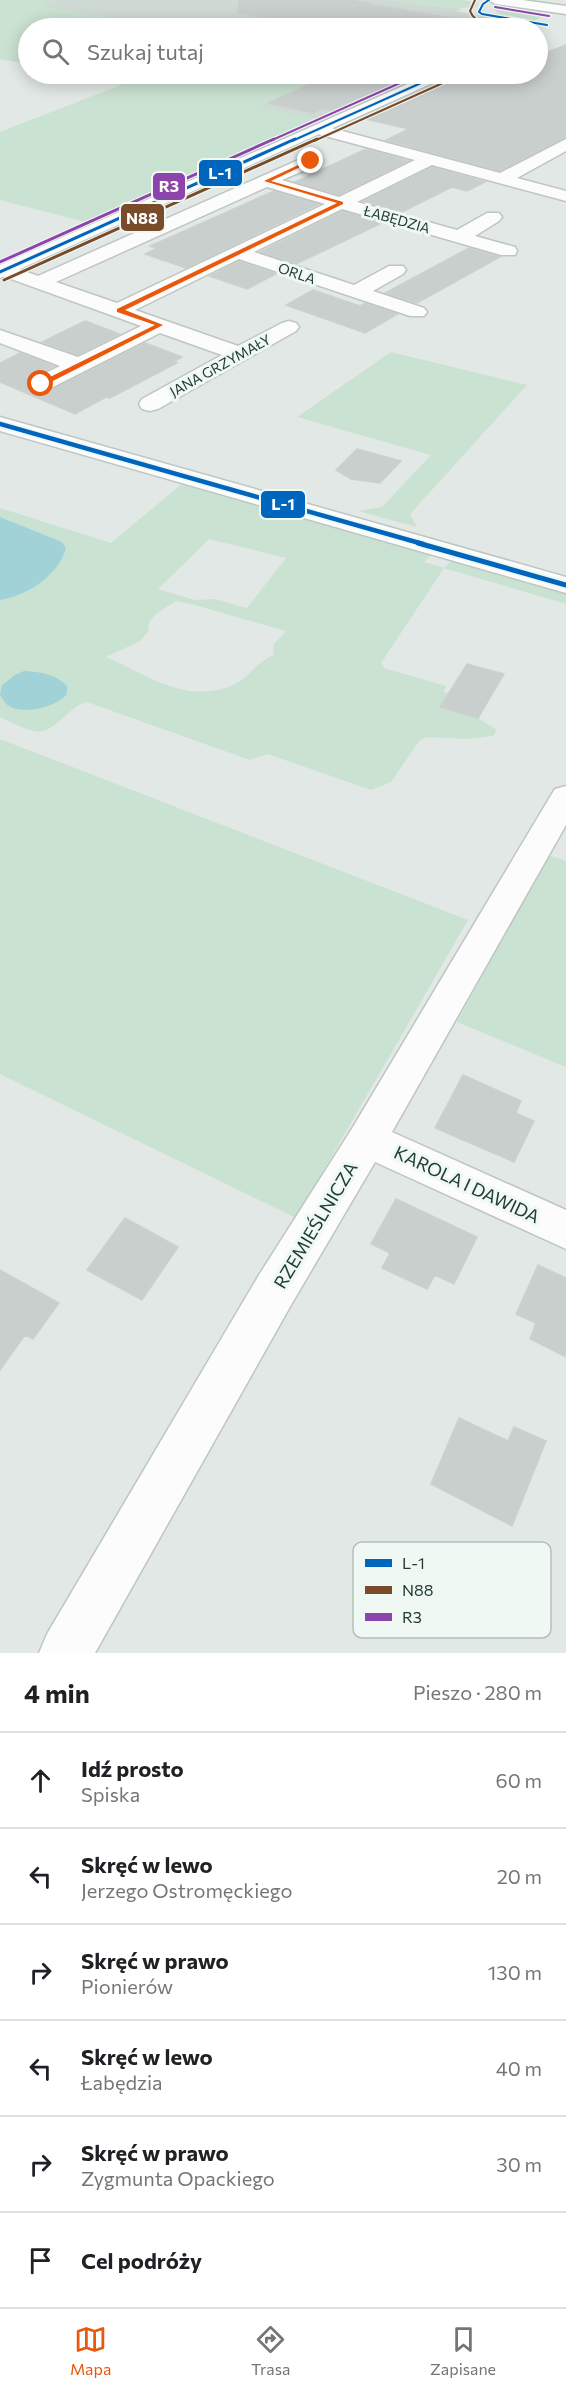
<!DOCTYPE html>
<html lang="pl">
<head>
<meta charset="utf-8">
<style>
	body { margin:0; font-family:Commissioner,sans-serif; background:#f2f2f2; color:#202124 }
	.stop { position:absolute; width:18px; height:18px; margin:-14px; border:4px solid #ea580c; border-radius:50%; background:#fff }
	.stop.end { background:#ea580c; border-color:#fff; box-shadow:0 2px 6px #0008 }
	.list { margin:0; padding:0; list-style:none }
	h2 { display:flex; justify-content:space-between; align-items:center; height:78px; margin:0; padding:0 24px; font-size:26px }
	h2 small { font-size:20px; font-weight:400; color:#757577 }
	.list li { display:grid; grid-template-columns:39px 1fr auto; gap:18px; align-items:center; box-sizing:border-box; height:96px; padding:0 24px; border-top:2px solid #e0e0e0 }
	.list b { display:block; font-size:22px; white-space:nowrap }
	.list p { margin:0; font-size:20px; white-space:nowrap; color:#757577 }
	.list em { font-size:20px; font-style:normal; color:#757577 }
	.icon { flex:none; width:33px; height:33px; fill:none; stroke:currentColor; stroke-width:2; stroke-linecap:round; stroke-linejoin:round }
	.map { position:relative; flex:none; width:566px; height:1653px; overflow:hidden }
	.search { position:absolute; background:#fff; box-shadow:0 3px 15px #0003; left:18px; right:18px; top:18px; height:66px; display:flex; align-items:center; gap:15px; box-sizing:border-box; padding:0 21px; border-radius:33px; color:#757577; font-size:22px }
	.sheet { height:654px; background:#fff }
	nav { display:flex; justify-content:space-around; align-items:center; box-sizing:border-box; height:84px; border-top:2px solid #e0e0e0; background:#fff; font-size:16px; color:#757577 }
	nav a { display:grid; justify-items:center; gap:3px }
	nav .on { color:#ea580c }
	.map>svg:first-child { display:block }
</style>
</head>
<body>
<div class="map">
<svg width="566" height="1653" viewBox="0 0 566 1653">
	<rect width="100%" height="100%" fill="#e2e8e5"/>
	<path fill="#cfdad5" d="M52 0H391L462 9 456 11 530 25 523 28H171L38 6Z
		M248 74H424L322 120 258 107 305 85Z"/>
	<path fill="#cae2d1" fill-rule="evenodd" d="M0 0H52L39 6 172 28H28V64L0 59Z
		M391 0H464L478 3 477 7 457 8Z
		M499 4 543 11 547 15 535 20 500 14 493 9 494 5Z
		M74 74H248L306 85 259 107 322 120 90 223 0 200V132L121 85Z
		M391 352 527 385 410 514 417 527 358 511 382 507 431 455 297 417Z
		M183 483 431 555 424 562 444 568 451 561 566 594V604L444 568 381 663 384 668 446 686 443 692 449 693 440 707 478 718 497 730 493 736 469 739 427 737 419 741 391 782 371 790 268 754 250 760 87 702C68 706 55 735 35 731 24 729 11 722 0 717V600L19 594 52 573 66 548 62 542 0 517V508L111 543ZM209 539 286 558 247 608 214 599 195 600 158 589ZM176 601 191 604 286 631 273 645 274 655C257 661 250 677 233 685 186 705 147 675 106 657L140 641 148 632 149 622 157 613Z
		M0 739 468 920 296 1218 0 1074Z
		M548 855 566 861V1067L457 1022Z"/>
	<path fill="#a0d2d8" d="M0 517 62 542 66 548C59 575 27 596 0 600Z
		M24 671C40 672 56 674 67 686V694C57 707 24 715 9 706 5 704 3 699 0 695L2 685 15 675Z"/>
	<path fill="#c9cfcc" stroke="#cbd1ce" stroke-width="1.5" d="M239 0H350L488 25 481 28H327L238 13Z
		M566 45V137L500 171 386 140 409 129 361 118 447 79 450 74H476L489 76 496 74H537V56Z
		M317 74H426L339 112 323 108 313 113 268 103 319 80 309 78Z
		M366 149 409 161 339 195 295 182Z
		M432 167 485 182 467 191 452 187 402 212 363 201Z
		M274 191 319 204 186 268 145 254 157 248 150 246Z
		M342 211 382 223 296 264 260 252Z
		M469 248 500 257 417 303 385 293Z
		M239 261 276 274 247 289 210 276Z
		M313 290 360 306 365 303 398 314 365 333 286 305Z
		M85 321 120 334 78 355 42 342Z
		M145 343 182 357 174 362 177 363 110 398 106 397 75 414 0 382V363L20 353 54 366 32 377 28 383 31 390 42 393Z
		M357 449 401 461 380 483 351 479 336 470Z
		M467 664 504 674 478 718 440 707Z
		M463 1075 521 1101 516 1113 534 1121 514 1162 435 1128Z
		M396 1199 477 1237 454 1284 435 1275 427 1289 382 1268 390 1253 371 1244Z
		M125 1218 178 1247 142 1300 87 1270Z
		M538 1265 566 1278V1357L530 1339 536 1323 516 1314Z
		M0 1270 59 1303 33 1339 25 1335 0 1370Z
		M459 1418 508 1441 514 1427 546 1441 512 1526 431 1484Z"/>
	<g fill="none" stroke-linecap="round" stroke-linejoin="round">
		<g stroke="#bfc5c2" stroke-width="3">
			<path id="street" d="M320 125 500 173 566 139V151L517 178 566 191V201L432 165 357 202 457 230 487 213H499L502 217 499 221 475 236 515 247 517 251 515 255H501L342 209 254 252 354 285 389 266H403L406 270 403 274 373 291 424 308 427 312 424 316H410L239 259 135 310 238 346 282 323 289 321 296 323 299 327 296 331 158 409 150 411 142 409 139 404 142 399 222 355 160 333 49 389 41 391 33 389 30 384 33 379 60 366 0 343V330L78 357 141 326 0 275V265L11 266 38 276 305 157H317L319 161 317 165 282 180 339 197 415 160 314 133 312 130ZM267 187 325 204 117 303 56 282Z
				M566 786V825L392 1132 566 1210V1249L375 1162 291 1305 95 1653H39L47 1634 259 1275 353 1127 550 797 555 789Z"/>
		</g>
		<g stroke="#bec6c2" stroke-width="3">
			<path id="secondary" d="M489 0H522L566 6V14L495 4Z
				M430 74H448L446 77 0 278V265Z
				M0 417 566 577V593L0 431Z"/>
		</g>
		<use href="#street" fill="#fbfcfb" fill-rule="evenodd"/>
		<use href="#secondary" fill="#fbfcfb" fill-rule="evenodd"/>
		<g stroke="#f0f8f3" stroke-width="4.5">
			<path id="bus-1-far3" d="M489 0 483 4 479 12 482 14 547 25
				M292 141 441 74"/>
		</g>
		<g stroke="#f0f8f3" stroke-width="5">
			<path id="bus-1-far2" d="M0 272 295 139"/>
		</g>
		<g stroke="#f0f8f3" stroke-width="8">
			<path id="bus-1-far1" d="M0 424 423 544"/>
		</g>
		<g stroke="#f0f8f3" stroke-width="9">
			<path id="bus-1" d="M418 543 566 585"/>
		</g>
		<g stroke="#f0f8f3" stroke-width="4.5">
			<path id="bus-2-far1" d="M475 0 470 11C477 28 499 26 514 28
				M314 141 445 82"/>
		</g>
		<g stroke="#f0f8f3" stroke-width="5">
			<path id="bus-2" d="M4 280 317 139"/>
		</g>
		<g stroke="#f0f8f3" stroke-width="4.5">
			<path id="bus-3-far1" d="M495 7 549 16
				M270 141 420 74"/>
		</g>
		<g stroke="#f0f8f3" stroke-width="5">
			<path id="bus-3" d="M0 262 274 139"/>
		</g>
		<use href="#bus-1-far3" stroke="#0065bd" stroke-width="2"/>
		<use href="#bus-1-far2" stroke="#0065bd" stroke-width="3"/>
		<use href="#bus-1-far1" stroke="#0065bd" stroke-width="4.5"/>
		<use href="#bus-1" stroke="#0065bd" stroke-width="5"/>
		<use href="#bus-2-far1" stroke="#7a4b2a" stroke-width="2"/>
		<use href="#bus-2" stroke="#7a4b2a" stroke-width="3"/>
		<use href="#bus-3-far1" stroke="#8e44ad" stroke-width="2"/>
		<use href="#bus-3" stroke="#8e44ad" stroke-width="3"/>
	</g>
	<path fill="#ea580c" d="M309 160 313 161 271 181 343 202V204L125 310 163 325 43 386H38V383L155 325 117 312V309L337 203 264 181Z"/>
	<g text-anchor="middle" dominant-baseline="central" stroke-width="6" stroke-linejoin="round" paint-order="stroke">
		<g font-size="14" fill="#203c33" stroke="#f0f8f3">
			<text transform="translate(397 219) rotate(16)">ŁABĘDZIA</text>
			<text transform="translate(297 273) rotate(19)">ORLA</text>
			<text transform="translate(220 365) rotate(-29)">JANA GRZYMAŁY</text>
		</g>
		<g font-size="18" fill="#203c33" stroke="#f0f8f3">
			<text transform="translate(467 1184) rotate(25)">KAROLA I DAWIDA</text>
			<text transform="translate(315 1225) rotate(-59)">RZEMIEŚLNICZA</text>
		</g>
	</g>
	<rect x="353" y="1542" width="198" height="96" rx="9" fill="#f0f8f3" stroke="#b2c0b9" stroke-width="1.5"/>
	<rect x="365" y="1559" width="27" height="8" fill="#0065bd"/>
	<rect x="365" y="1586" width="27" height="8" fill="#7a4b2a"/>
	<rect x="365" y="1613" width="27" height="8" fill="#8e44ad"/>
	<g font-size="16" fill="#203c33">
		<text x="402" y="1569">L-1</text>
		<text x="402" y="1596">N88</text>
		<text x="402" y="1623">R3</text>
	</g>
	<g stroke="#f0f8f3" stroke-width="2">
		<rect x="198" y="159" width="45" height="28" rx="6" fill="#0065bd"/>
		<rect x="152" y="172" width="34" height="29" rx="6" fill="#8e44ad"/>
		<rect x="120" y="203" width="45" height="29" rx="6" fill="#7a4b2a"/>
		<rect x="260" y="490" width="46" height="29" rx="6" fill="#0065bd"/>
	</g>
	<g font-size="16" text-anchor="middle" font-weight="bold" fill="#fff">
		<text x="220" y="179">L-1</text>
		<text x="169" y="192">R3</text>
		<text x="142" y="224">N88</text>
		<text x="283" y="510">L-1</text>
	</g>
</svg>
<div class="stop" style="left:41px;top:384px"></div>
<div class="stop end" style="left:311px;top:161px"></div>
<div class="search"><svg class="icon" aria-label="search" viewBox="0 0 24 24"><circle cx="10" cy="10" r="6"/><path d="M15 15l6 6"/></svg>Szukaj tutaj</div>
</div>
<section class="sheet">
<h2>4 min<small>Pieszo · 280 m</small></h2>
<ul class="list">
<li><svg class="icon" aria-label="ahead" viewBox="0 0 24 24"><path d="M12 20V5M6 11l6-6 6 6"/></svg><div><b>Idź prosto</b><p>Spiska</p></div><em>60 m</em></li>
<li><svg class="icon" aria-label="left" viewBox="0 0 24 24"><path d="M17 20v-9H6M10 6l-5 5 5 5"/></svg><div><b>Skręć w lewo</b><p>Jerzego Ostromęckiego</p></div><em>20 m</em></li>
<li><svg class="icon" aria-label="right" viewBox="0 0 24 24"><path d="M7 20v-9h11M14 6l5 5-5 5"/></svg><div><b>Skręć w prawo</b><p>Pionierów</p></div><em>130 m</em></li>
<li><svg class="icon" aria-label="left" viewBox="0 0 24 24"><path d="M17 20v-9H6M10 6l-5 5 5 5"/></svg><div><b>Skręć w lewo</b><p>Łabędzia</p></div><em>40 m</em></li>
<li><svg class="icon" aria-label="right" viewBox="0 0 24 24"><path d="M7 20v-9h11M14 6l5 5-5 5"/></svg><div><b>Skręć w prawo</b><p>Zygmunta Opackiego</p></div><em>30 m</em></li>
<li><svg class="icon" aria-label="arrive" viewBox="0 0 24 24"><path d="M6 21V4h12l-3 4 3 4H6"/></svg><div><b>Cel podróży</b></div></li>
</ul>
</section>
<nav>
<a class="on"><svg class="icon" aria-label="map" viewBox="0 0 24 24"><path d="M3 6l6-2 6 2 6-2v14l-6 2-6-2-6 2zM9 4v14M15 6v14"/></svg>Mapa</a>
<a><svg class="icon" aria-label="directions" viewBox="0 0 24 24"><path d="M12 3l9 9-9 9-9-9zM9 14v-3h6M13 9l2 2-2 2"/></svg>Trasa</a>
<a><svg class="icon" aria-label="saved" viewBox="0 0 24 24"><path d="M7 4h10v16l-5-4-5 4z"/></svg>Zapisane</a>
</nav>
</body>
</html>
